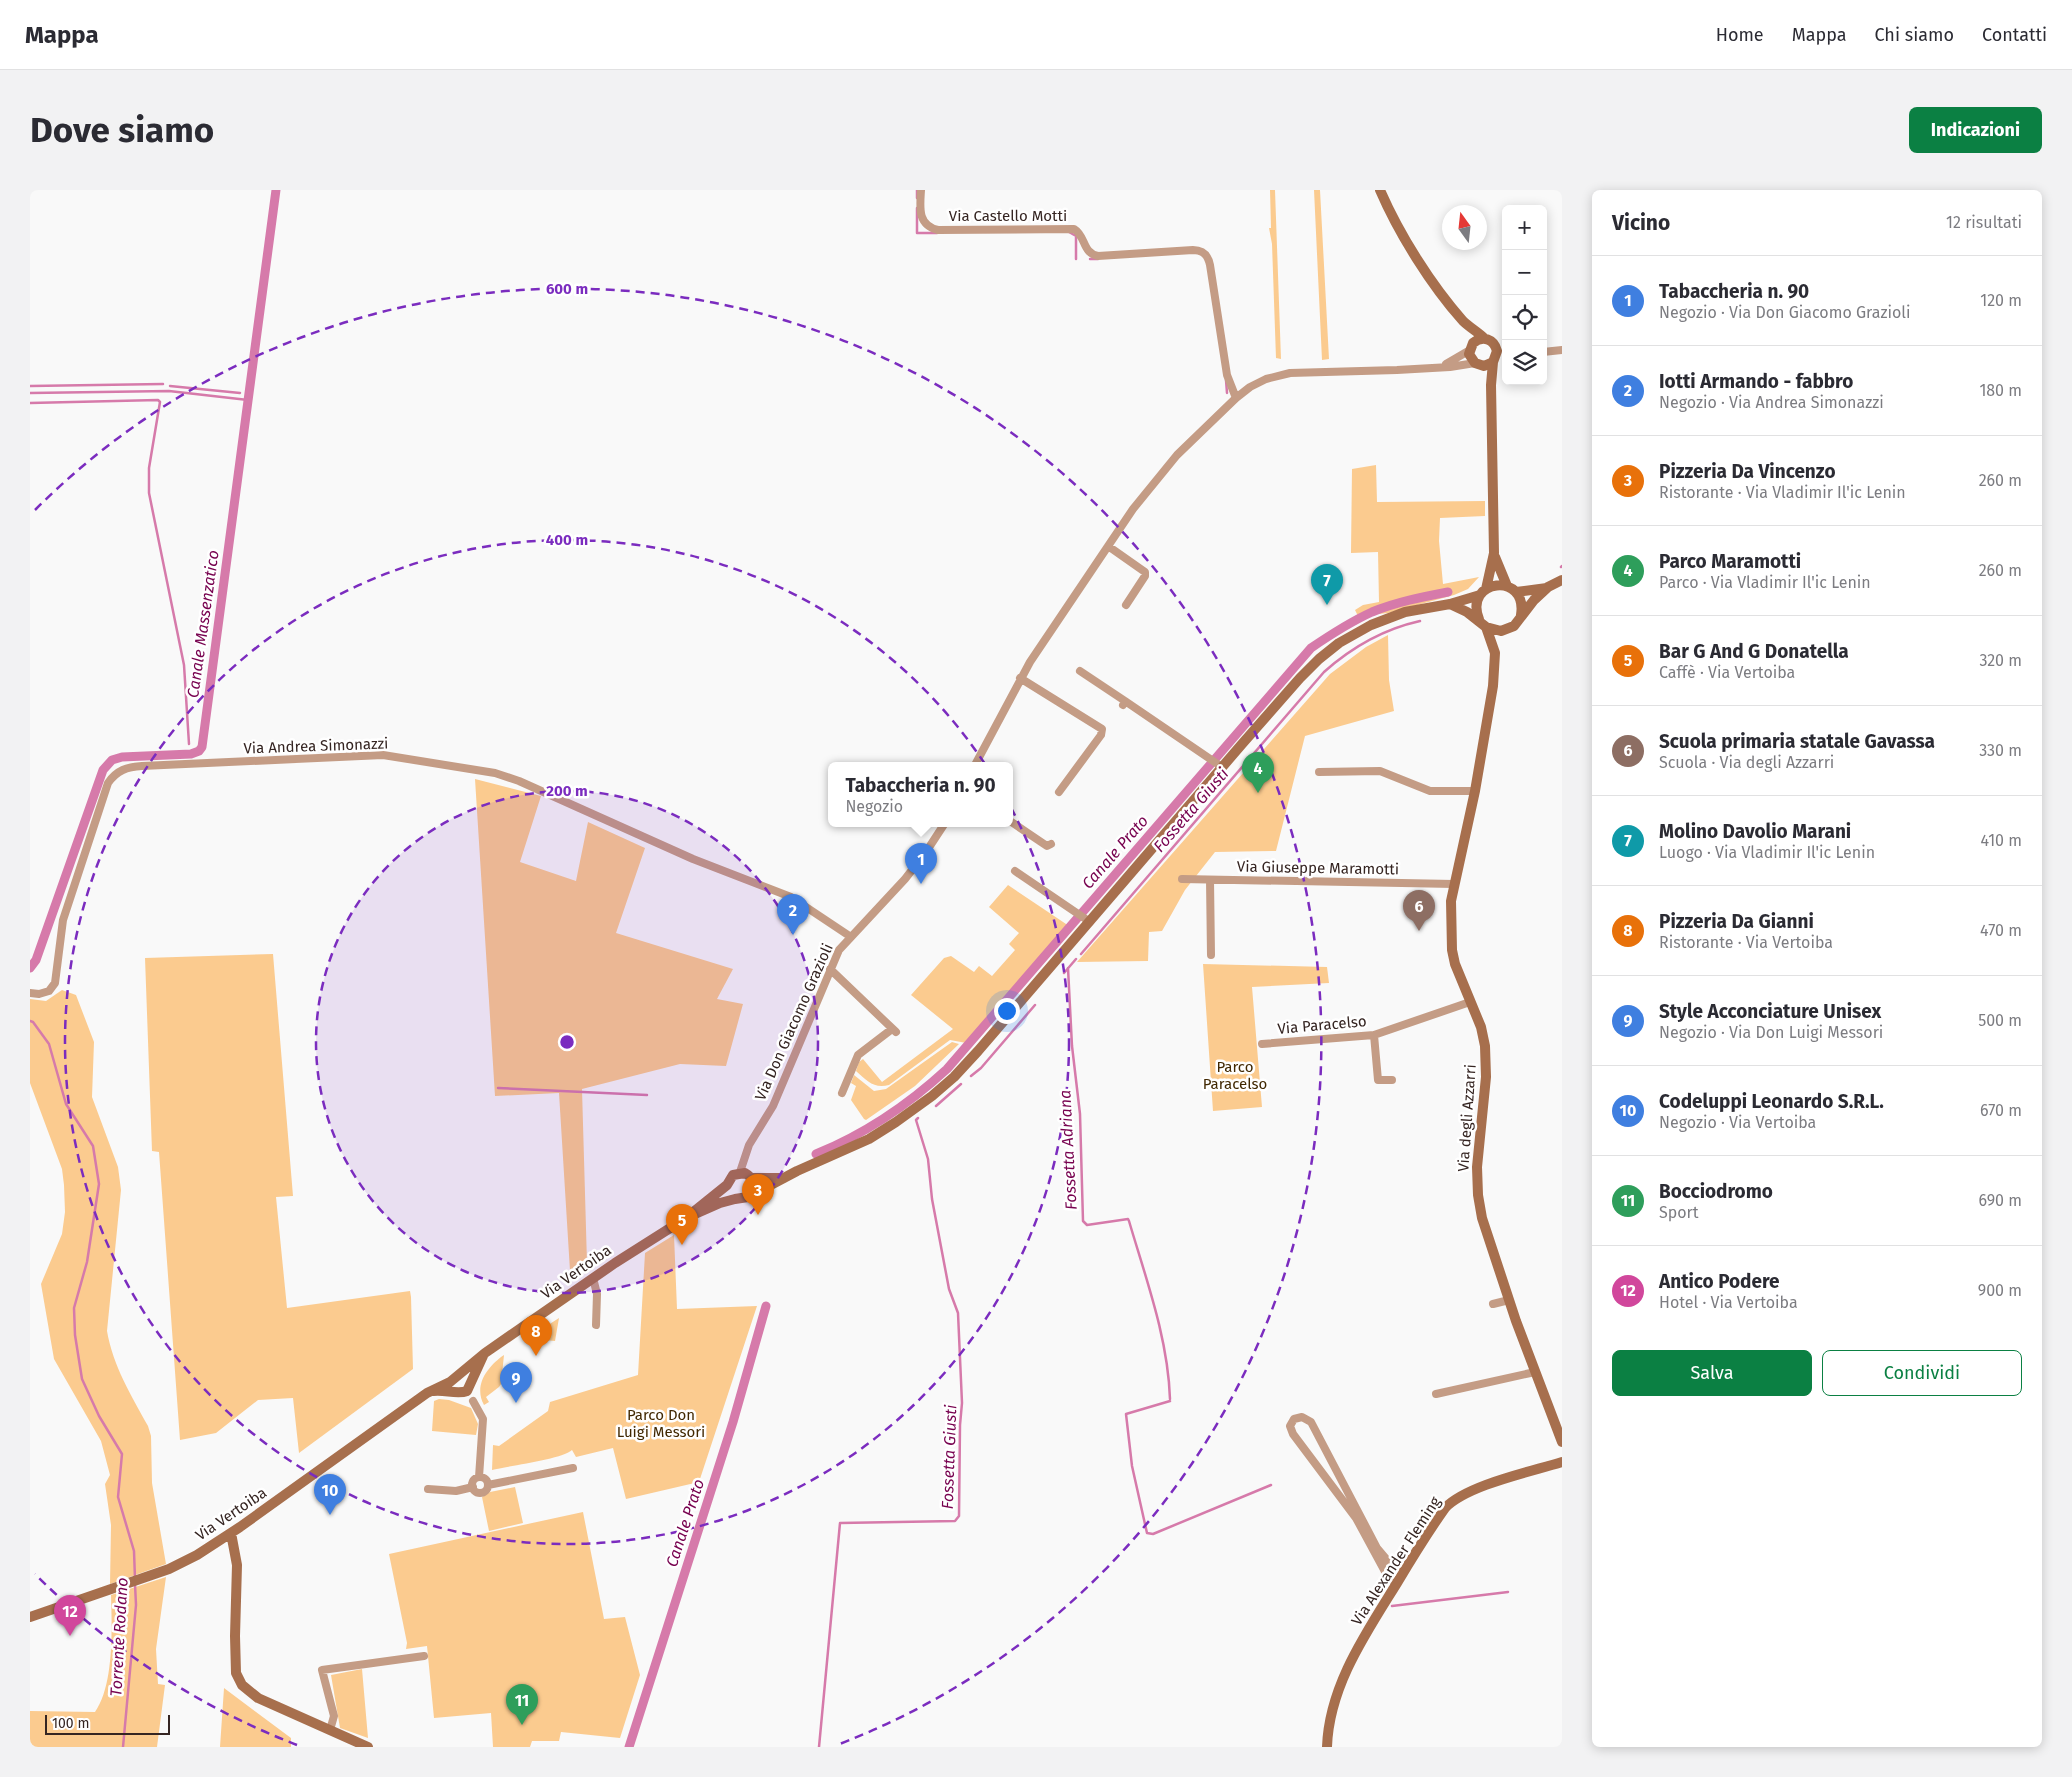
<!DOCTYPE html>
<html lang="it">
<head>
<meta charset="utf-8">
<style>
	body { margin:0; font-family:"Fira Sans",sans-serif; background:#f2f2f3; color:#2b2b33 }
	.controls { position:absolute; right:15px; top:15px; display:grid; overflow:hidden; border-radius:8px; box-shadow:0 2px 12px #0003 }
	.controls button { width:45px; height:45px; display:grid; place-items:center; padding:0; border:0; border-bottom:1px solid #e1e1e2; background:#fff; color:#2b2b33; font:25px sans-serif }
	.compass { position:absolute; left:1412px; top:15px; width:45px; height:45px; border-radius:50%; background:#fff; box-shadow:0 2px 12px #0003; rotate:345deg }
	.scale { position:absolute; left:15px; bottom:12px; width:125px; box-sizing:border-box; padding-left:5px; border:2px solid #352522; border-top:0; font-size:14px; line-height:18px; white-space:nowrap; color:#352522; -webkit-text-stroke:4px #fff; paint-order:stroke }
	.you { position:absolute; left:976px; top:820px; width:18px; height:18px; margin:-12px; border:4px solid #fff; border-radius:50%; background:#1a73e8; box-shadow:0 0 0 8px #1a73e833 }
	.badge { display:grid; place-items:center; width:32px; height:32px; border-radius:50%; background:#0b8043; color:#fff; font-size:16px; font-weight:700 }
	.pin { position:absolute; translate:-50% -41px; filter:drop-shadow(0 1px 2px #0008) }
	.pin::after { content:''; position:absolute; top:26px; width:18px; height:15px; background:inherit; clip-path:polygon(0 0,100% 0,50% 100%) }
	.popup { position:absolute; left:798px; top:572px; width:185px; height:65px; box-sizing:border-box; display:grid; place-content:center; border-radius:8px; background:#fff; filter:drop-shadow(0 1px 4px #0005); font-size:16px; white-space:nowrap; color:#7c7c81 }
	.popup b { font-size:19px; color:#2b2b33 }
	.popup::after { content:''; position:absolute; left:50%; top:100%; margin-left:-10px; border:10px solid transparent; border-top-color:#fff }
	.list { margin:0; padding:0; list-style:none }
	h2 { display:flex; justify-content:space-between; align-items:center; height:65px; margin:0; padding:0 20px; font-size:21px }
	h2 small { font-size:16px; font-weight:400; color:#7c7c81 }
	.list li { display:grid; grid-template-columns:32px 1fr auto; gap:15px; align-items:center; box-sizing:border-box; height:90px; padding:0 20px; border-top:1px solid #e1e1e2 }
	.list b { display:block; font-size:19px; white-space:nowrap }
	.list p { margin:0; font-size:16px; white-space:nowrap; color:#7c7c81 }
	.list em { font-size:16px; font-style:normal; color:#7c7c81 }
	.actions { display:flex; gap:10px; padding:15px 20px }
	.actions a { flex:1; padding:11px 0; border:1px solid #0b8043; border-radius:8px; text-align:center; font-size:18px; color:#0b8043 }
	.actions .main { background:#0b8043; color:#fff }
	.icon { flex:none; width:28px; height:28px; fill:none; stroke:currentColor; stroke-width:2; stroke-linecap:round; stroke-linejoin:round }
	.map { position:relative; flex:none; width:1532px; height:1557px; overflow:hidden; border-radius:8px }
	header { display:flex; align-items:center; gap:30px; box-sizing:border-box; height:70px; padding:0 25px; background:#fff; border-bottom:1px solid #e1e1e2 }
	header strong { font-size:24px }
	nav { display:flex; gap:28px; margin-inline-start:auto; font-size:18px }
	.intro { display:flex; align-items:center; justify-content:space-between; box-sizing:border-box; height:120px; padding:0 30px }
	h1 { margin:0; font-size:35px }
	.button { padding:12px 22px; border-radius:8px; background:#0b8043; color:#fff; font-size:18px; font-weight:700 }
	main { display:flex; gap:30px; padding:0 30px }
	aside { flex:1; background:#fff; border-radius:8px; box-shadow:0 2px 12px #0003 }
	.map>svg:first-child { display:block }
</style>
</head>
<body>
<header>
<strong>Mappa</strong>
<nav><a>Home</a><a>Mappa</a><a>Chi siamo</a><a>Contatti</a></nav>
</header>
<div class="intro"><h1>Dove siamo</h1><a class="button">Indicazioni</a></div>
<main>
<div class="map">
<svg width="1532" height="1557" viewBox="0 0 1532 1557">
	<rect width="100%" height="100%" fill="#f9f9f9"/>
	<path fill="#fbcb8f" d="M1240 0H1245L1251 169 1246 168 1242 54 1239 38H1241Z
		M1284 0H1290L1299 169 1292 170Z
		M1346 275 1347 312 1455 311V326L1410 328 1409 351 1413 394 1449 387 1438 399 1424 405 1358 423 1328 426 1325 420 1333 415 1349 412 1348 362 1321 363 1322 279Z
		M1358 445 1359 490 1364 521 1275 546 1246 661 1185 662 1155 700 1132 741 1119 742 1118 771 1047 772 1300 484 1336 457Z
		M445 589 511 606 490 672 546 691 558 632 615 658 586 743 703 779 687 809 713 814 696 876 650 874 552 899 557 1073 540 1081 529 903 465 906Z
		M978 695 1039 736 939 852 942 854 920 850 859 895C844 899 837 891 826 881L829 872 833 869 852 892 923 839 881 805 914 768 921 766 944 782 949 776 962 786 985 760 979 754 989 743 959 717Z
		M243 764 263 1006 246 1007 257 1118 380 1101 381 1107 383 1179 269 1263 263 1208 228 1210 186 1243 150 1250 129 962 122 961 115 768Z
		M1173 774 1297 777 1299 793 1222 797 1232 917 1183 921Z
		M32 800 46 805 64 852 62 907 88 977 91 1000 77 1141C83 1176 101 1205 118 1236L121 1246 122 1293 136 1374 80 1394 81 1335 75 1294 80 1285 71 1251 24 1169 11 1094 32 1044 35 1022 34 995 32 979 0 893V809L16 811Z
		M922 852 929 854 885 896 836 930 834 929 821 910 826 896 821 893 824 885 844 901 856 899Z
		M644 1045 647 1119 727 1116 669 1292 596 1309 583 1258 546 1267 542 1260C533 1269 478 1276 462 1280L463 1255 469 1256 518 1221 520 1212 608 1185 615 1063Z
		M529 1128 525 1151 501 1149V1146Z
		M474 1165 471 1194 469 1197 456 1207 459 1212 454 1215C443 1195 458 1176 474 1165Z
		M409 1209 419 1210 441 1218 448 1234 446 1245 402 1241 404 1211Z
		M485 1297 493 1333 459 1341 452 1307 460 1302Z
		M553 1322 574 1429 595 1427 610 1485 590 1548 531 1542 529 1551H502L500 1557H463L461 1523 404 1528 397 1456 376 1459 377 1453 359 1364Z
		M136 1387 126 1459 128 1494 135 1495 127 1557H0V1521L65 1522C84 1495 82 1439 81 1405Z
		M332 1479 338 1548 310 1538 301 1485Z
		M194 1498 261 1548V1557H190Z"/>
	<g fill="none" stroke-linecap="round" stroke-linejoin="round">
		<path stroke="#d67aaa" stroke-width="2.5" d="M887 8V0
			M887 18V43H907
			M1039 42 1046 46V69
			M1060 69H1068
			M1196 190 1197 203
			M0 196 133 194
			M140 196 210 203
			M0 203 139 201 218 210
			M0 213 128 210 130 212 119 278V303L154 475 159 554
			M1531 377 1532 376
			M1051 764 1294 482C1322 457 1354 439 1390 431
			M1038 778 1042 856 1050 924 1053 1031 1057 1035 1098 1029 1099 1031C1116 1089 1138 1148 1140 1209
			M1034 783 1046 769
			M0 831 3 832 19 854 36 914 63 956 69 994 57 1072 44 1118 45 1145 52 1189 69 1226 92 1264 88 1307 104 1361 105 1389
			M941 886 951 878 1005 815
			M468 898 617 905
			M906 916 931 894
			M1140 1211 1096 1224 1102 1276 1117 1343 1123 1344 1241 1295
			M1362 1416 1478 1402
			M93 1557 106 1415 105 1394
			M789 1557 810 1333 925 1331 929 1326 930 1235 932 1213 928 1123 919 1099 902 1009 898 969 886 930 888 928"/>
		<path stroke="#d67aaa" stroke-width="9" d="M0 778 6 770 73 580 82 570 92 567 161 564 169 561 172 557 246 0
			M786 964C835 944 878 915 917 879L1281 458C1300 445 1320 432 1342 422 1366 412 1392 407 1418 402
			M599 1557 703 1232 736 1116"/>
		<path stroke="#c49c85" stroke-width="8" d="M891 0C890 17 887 35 908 40L1044 39C1056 46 1052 63 1068 66L1163 60C1173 60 1178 65 1180 75L1197 185 1206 208
			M1513 162 1532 160
			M1416 174 1440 160
			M1078 356 1115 382V386L1096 415
			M1050 481 1095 511
			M990 488 1072 539 1071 545 1029 602
			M1093 515 1095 511 1192 577
			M945 575 1000 472 1103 319 1147 265 1206 208 1220 197 1236 189 1260 183 1367 180 1420 177 1445 173
			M1289 582 1350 581 1400 601H1445
			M980 631 1017 656 1021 654
			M985 681 1060 732
			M1152 689 1424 694
			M1180 690 1181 765
			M800 779 866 842
			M0 803 9 804 19 801 25 793 33 730 78 593C87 580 97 577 112 576L353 565 465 583 489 591 663 669 761 707 821 747
			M1344 845 1348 890H1362
			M1232 854 1344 845 1440 812
			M812 903 828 865 862 839
			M710 982 719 955 743 916 809 760 875 689 896 662 915 633
			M563 1088 567 1104 566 1135
			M1463 1114 1479 1110
			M1406 1204 1505 1182
			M443 1211 453 1229 449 1287
			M442 1295a8 8 0 1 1 16 0a8 8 0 1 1-16 0Z
			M458 1295 543 1278
			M398 1299 426 1301 443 1297
			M1366 1394 1358 1387 1326 1328 1263 1244 1260 1236 1264 1229 1272 1227 1281 1232 1347 1358 1358 1371 1374 1381
			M300 1540 304 1526 292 1480 394 1466"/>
		<path stroke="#a76f4d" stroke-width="10" d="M1350 0C1369 44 1401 95 1433 131 1439 137 1448 142 1454 148
			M1465 367 1477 396
			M1456 399 1464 363 1461 195 1463 172 1467 161C1464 149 1453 145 1443 153L1439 164 1445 173 1454 176 1463 172
			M1486 402 1517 398
			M1420 414 1437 422 1456 437 1471 441 1484 436 1504 410 1518 397 1532 390
			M1449 429C1433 389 1498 381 1491 425
			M1456 437 1465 463 1463 496 1445 601 1421 711 1422 760 1425 774 1451 837 1455 856 1456 887 1447 977 1448 1005 1452 1028 1486 1131 1532 1252
			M722 988H749
			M656 1028 690 1013 705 1009 718 1007 767 981 839 949 866 932 902 906 924 887 948 861 1212 554 1270 488 1289 469 1309 453 1341 435 1375 422 1420 414 1450 405
			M403 1201C414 1199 427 1205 437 1201L453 1166
			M201 1343 207 1375 205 1446 206 1483 212 1495 228 1508 338 1557
			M0 1427 139 1379 167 1365 210 1337 397 1203 420 1192 455 1163 585 1073 656 1028 697 995 703 985 715 983C724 988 726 996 721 1005
			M1297 1557C1299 1496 1336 1443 1367 1393 1382 1368 1398 1342 1415 1318 1437 1295 1500 1282 1532 1272"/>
	</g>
	<circle cx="537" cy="852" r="251" fill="#7b2cbf" fill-opacity=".12"/>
	<g fill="none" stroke="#7b2cbf" stroke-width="2.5" stroke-dasharray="9 6">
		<circle cx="537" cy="852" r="251"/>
		<circle cx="537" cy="852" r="502"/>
		<path d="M267 1555A753 753 0 0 1 5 1384M5 320A753 753 0 1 1 807 1555"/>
	</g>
	<g text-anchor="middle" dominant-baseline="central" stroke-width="5" stroke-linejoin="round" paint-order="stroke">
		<g font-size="15" fill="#352522" stroke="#fff">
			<text x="978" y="26">Via Castello Motti</text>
			<text transform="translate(286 556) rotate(-2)">Via Andrea Simonazzi</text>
			<text transform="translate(1288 678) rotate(1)">Via Giuseppe Maramotti</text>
			<text transform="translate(764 832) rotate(-66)">Via Don Giacomo Grazioli</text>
			<text transform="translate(1292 835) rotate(-5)">Via Paracelso</text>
			<text transform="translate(1437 928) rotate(-86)">Via degli Azzarri</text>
			<text transform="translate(546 1082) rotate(-35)">Via Vertoiba</text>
			<text transform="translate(201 1324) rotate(-34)">Via Vertoiba</text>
			<text transform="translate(1366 1371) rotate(-57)">Via Alexander Fleming</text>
		</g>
		<g font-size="15" fill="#412802" stroke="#fff">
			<text x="1205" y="877">Parco<tspan x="1205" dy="17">Paracelso</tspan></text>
			<text x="631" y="1225">Parco Don<tspan x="631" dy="17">Luigi Messori</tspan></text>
		</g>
		<g font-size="16" font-style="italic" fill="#77024f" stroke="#fff">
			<text transform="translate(173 434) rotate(-82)">Canale Massenzatico</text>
			<text transform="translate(1161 620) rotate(-49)">Fossetta Giusti</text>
			<text transform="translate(1085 662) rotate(-49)">Canale Prato</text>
			<text transform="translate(1038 960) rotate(-93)">Fossetta Adriana</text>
			<text transform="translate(919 1267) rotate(-88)">Fossetta Giusti</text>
			<text transform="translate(655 1333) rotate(-72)">Canale Prato</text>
			<text transform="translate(89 1447) rotate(-87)">Torrente Rodano</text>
		</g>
	</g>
	<circle cx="537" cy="852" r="8" fill="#7b2cbf" stroke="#fff" stroke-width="2.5"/>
	<g font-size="15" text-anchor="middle" font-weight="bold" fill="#7b2cbf" stroke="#fff" stroke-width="5" stroke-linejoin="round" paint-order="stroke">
		<text x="537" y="104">600 m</text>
		<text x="537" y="355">400 m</text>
		<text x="537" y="606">200 m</text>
	</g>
</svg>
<div class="controls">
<button>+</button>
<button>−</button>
<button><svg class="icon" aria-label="locate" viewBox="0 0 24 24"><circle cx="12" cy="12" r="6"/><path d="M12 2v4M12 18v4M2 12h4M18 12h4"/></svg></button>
<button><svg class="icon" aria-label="layers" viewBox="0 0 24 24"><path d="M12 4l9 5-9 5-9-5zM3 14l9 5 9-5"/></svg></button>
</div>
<svg class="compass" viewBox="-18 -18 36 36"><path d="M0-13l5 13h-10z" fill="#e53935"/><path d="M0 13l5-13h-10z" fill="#7c7c81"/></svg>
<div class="scale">100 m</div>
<div class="you"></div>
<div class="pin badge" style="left:891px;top:694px;background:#3f7fe0">1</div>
<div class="popup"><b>Tabaccheria n. 90</b>Negozio</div>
<div class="pin badge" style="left:763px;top:745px;background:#3f7fe0">2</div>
<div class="pin badge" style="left:728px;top:1025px;background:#e8710a">3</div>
<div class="pin badge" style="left:1228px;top:603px;background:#2e9e5b">4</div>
<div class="pin badge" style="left:652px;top:1055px;background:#e8710a">5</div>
<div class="pin badge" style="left:1389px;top:741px;background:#8d6e63">6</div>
<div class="pin badge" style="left:1297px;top:415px;background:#0f9aa8">7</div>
<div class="pin badge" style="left:506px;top:1166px;background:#e8710a">8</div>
<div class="pin badge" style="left:486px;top:1213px;background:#3f7fe0">9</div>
<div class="pin badge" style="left:300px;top:1325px;background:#3f7fe0">10</div>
<div class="pin badge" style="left:492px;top:1535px;background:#2e9e5b">11</div>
<div class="pin badge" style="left:40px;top:1446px;background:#d1479c">12</div>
</div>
<aside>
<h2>Vicino<small>12 risultati</small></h2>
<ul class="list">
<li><span class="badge" style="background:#3f7fe0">1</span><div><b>Tabaccheria n. 90</b><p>Negozio · Via Don Giacomo Grazioli</p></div><em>120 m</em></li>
<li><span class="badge" style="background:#3f7fe0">2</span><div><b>Iotti Armando - fabbro</b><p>Negozio · Via Andrea Simonazzi</p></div><em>180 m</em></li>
<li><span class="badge" style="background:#e8710a">3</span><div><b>Pizzeria Da Vincenzo</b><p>Ristorante · Via Vladimir Il'ic Lenin</p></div><em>260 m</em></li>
<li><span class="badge" style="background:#2e9e5b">4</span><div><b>Parco Maramotti</b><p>Parco · Via Vladimir Il'ic Lenin</p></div><em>260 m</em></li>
<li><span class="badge" style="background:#e8710a">5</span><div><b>Bar G And G Donatella</b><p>Caffè · Via Vertoiba</p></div><em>320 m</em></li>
<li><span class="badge" style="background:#8d6e63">6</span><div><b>Scuola primaria statale Gavassa</b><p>Scuola · Via degli Azzarri</p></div><em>330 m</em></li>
<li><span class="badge" style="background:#0f9aa8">7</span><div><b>Molino Davolio Marani</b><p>Luogo · Via Vladimir Il'ic Lenin</p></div><em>410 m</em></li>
<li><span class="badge" style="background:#e8710a">8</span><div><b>Pizzeria Da Gianni</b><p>Ristorante · Via Vertoiba</p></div><em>470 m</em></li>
<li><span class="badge" style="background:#3f7fe0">9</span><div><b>Style Acconciature Unisex</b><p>Negozio · Via Don Luigi Messori</p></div><em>500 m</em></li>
<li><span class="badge" style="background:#3f7fe0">10</span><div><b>Codeluppi Leonardo S.R.L.</b><p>Negozio · Via Vertoiba</p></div><em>670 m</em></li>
<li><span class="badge" style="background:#2e9e5b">11</span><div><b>Bocciodromo</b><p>Sport</p></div><em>690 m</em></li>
<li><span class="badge" style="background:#d1479c">12</span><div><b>Antico Podere</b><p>Hotel · Via Vertoiba</p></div><em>900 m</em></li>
</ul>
<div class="actions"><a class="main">Salva</a><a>Condividi</a></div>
</aside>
</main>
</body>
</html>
